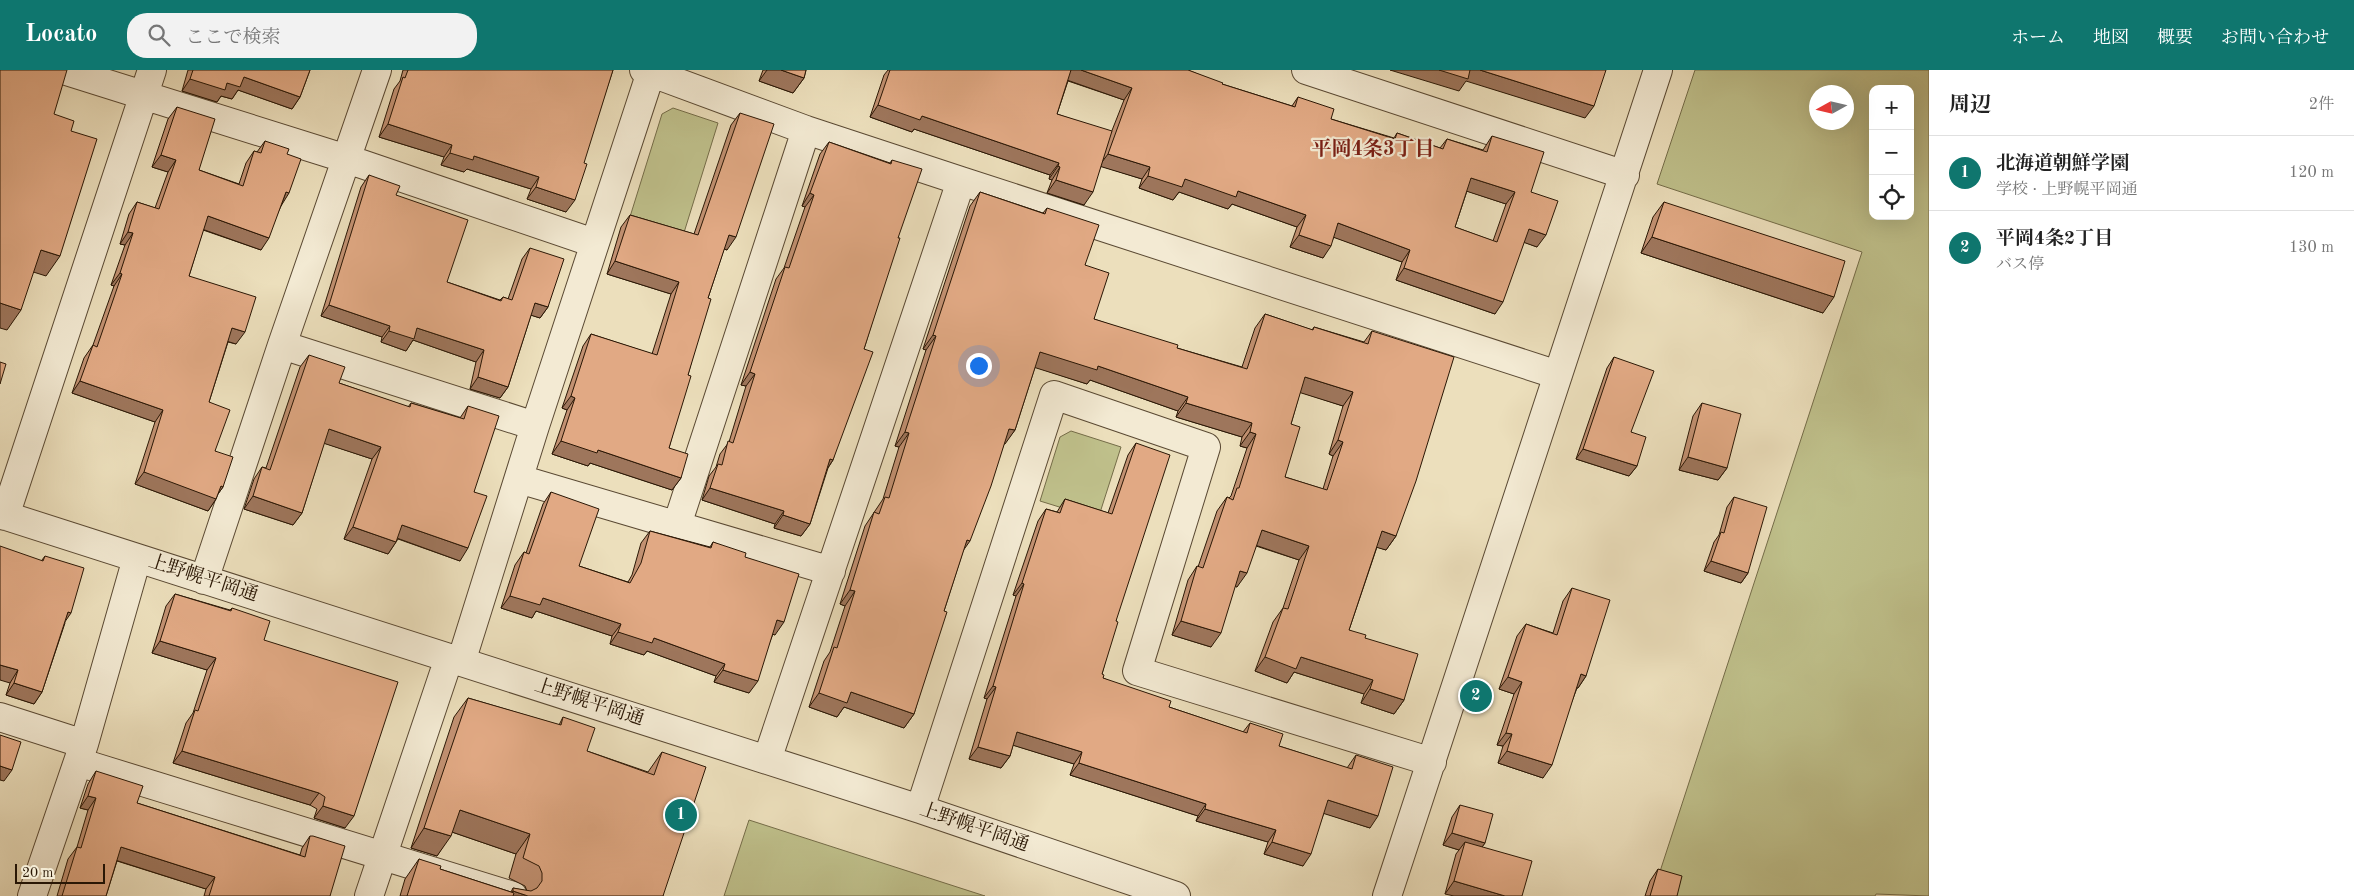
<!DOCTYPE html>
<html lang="ja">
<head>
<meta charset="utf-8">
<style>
	body { margin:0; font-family:"Old Standard TT","Noto Serif JP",serif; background:#f2f2f2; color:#222 }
	.controls { position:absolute; right:15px; top:15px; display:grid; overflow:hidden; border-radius:10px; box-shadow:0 5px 20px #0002 }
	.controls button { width:45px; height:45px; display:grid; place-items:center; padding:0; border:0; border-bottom:1px solid #e0e0e0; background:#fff; color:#222; font:25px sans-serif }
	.compass { position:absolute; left:1809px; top:15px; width:45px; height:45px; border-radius:50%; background:#fff; box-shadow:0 5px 20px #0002; rotate:262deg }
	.scale { position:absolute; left:15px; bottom:12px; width:90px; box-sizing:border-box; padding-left:5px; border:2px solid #2a1705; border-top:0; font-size:14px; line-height:18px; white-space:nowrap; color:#2a1705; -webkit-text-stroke:4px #f3ead3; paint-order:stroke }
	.you { position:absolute; left:978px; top:295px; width:18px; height:18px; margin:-12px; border:4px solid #fff; border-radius:50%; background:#1a73e8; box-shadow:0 0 0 8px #1a73e833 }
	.badge { display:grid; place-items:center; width:32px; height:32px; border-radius:50%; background:#0f766e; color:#fff; font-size:16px; font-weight:700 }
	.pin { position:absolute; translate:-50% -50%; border:2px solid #fff; box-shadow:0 1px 5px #0006 }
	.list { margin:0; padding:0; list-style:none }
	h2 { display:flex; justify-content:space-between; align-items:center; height:65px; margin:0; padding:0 20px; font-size:21px }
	h2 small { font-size:16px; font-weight:400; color:#767676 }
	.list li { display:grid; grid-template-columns:32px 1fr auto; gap:15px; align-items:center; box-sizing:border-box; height:75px; padding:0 20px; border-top:1px solid #e0e0e0 }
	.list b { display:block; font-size:19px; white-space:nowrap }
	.list p { margin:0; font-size:16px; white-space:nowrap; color:#767676 }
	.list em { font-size:16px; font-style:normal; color:#767676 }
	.icon { flex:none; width:28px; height:28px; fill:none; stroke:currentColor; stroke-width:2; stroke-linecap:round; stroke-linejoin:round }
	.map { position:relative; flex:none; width:1929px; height:826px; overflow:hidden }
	header { display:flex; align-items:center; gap:30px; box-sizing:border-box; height:70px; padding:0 25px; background:#0f766e; color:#fff }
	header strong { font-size:24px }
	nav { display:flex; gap:28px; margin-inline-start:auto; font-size:18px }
	.search { width:350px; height:45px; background:#f2f2f2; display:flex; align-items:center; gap:12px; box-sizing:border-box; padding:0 18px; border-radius:20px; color:#767676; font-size:19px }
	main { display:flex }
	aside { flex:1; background:#fff }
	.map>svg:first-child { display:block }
</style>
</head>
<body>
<header>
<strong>Locato</strong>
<div class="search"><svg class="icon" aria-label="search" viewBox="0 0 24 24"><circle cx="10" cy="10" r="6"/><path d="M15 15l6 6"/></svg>ここで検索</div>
<nav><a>ホーム</a><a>地図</a><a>概要</a><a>お問い合わせ</a></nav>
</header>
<main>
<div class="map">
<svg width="1929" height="826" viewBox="0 0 1929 826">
	<rect width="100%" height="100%" fill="#ecdfbc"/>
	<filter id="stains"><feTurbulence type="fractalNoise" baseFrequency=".004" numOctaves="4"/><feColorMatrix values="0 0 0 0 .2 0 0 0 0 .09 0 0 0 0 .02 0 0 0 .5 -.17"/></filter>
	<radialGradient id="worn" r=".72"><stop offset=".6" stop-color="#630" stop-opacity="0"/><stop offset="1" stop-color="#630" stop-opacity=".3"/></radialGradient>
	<path fill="#bfc08b" stroke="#746c48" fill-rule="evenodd" d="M1695 0H1929V826L1876 824 1875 826H1652L1862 182 1657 114ZM1873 19H1910V146H1873ZM1816 22H1846V52H1816Z
		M673 38 718 53 682 169 629 150 662 44Z
		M1071 361 1121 377 1098 449 1040 431 1060 367Z
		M749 750 985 826H724Z"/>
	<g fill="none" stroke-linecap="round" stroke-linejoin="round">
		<g stroke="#5a4933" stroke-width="30">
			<path id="minor" d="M63 0 347 89 594 173
				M644 0 806 60 961 111 1558 305
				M1306 0 1625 105
				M282 275 535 356
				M519 409 831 501
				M0 444 920 739 1176 826
				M5 446 152 0
				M677 455 806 60
				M204 510 282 275 377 0
				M461 592 535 356 651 2
				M0 647 84 674
				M767 690 961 111
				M78 692 513 826
				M920 739 1054 325 1206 377 1137 601 1432 692
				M32 826 84 674 137 488
				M369 826 449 588
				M1387 826 1658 0"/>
		</g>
		<use href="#minor" stroke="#f3ead3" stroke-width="28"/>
	</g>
	<path fill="#c29172" stroke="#2a1705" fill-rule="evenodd" d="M188 0H310L300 27 292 39 238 20 232 29 221 26 217 32 182 21Z
		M403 0H613L566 142 527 129 531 119 467 99 464 102 441 95 444 87 379 67 394 19 400 11Z
		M763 0H806L804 8 793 23 759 11Z
		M888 0H1188L1222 14 1292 36 1298 27 1331 49 1394 68 1397 63 1440 78 1447 69 1483 80 1492 66 1531 122 1537 177 1524 172 1495 244 1396 210 1402 192 1334 167 1323 188 1290 177 1297 157 1232 134 1228 139 1179 122 1173 130 1139 118 1142 109 1101 96 1084 135 1047 123 1052 110 1049 109 1050 105 914 59 912 62 870 47 884 5ZM1068 11 1124 30 1111 63 1057 44ZM1467 121 1506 134 1493 171 1455 157Z
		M177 37 199 100 239 114 246 93 254 81 257 82 265 71 287 84 281 136 261 180 203 160 189 206 236 274 228 272 209 332 215 381 223 417 218 424 216 429 208 441 135 414 155 352 72 323 84 288 93 275 114 216 111 215 125 175 120 174 129 144 137 132 155 138 168 102 152 97 168 49Z
		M740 43 727 180 724 179 708 228 688 305 669 378 681 408 672 420 590 393 588 396 552 384 567 340 562 338 583 276 591 264 652 284 671 224 607 204 621 157 630 145 694 164 731 55Z
		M829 72 890 93 892 90 898 168 864 279 833 390 828 398 810 454 801 466 774 458 775 454 702 430 709 406 716 397 720 384 729 372 746 316 741 315 776 209 784 198 805 137 802 136 820 84Z
		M369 105 396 125 447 212 500 230 503 227 508 229 522 189 530 178 548 237 540 248 531 245 508 317 500 328 470 319 476 292 413 270 406 281 381 272 382 267 321 246 361 117Z
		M980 122 1043 143 1047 138 1085 195 1094 249 1177 278 1242 297 1255 258 1265 244 1312 260 1314 257 1364 272 1372 261 1396 466 1386 480 1377 477 1349 560 1365 568 1404 630 1394 644 1361 633 1364 624 1294 602 1287 613 1255 601 1273 552 1283 538 1299 490 1256 476 1237 517 1235 516 1211 577 1172 565 1188 510 1197 496 1198 497 1217 441 1227 427 1229 428 1231 426 1247 378 1240 376 1242 367 1176 347 1178 341 1090 310 1087 314 1035 297 1015 360 1004 374 964 478 944 541 914 644 904 658 844 637 837 647 809 637 824 591 830 582 845 536 840 534 865 456 883 429 899 377 895 376 926 280 923 279 970 136ZM1300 322 1343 336 1329 384 1333 386 1323 419 1285 407 1291 354Z
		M1664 132 1823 243 1641 183 1653 147Z
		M309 285 339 313 408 337 411 333 460 348 468 336 474 422 460 491 398 469 388 484 344 469 372 389 324 373 302 443 293 455 244 439 254 409 262 397 266 398 300 297Z
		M1614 287 1631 362 1637 396 1629 406 1576 389 1607 298Z
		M1702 333 1727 398 1718 410 1679 400 1693 346Z
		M1136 373 1116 551 1102 604 1103 608 1169 637 1243 662 1250 653 1279 676 1347 698 1356 685 1370 758 1324 743 1303 796 1264 784 1268 772 1196 751 1198 746 1070 705 1074 694 1013 675 1010 686 1001 698 969 689 987 629 984 628 1016 526 1013 525 1038 451 1046 439 1057 442 1065 429 1108 443 1128 385Z
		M551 422 579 496 628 512 632 505 641 473 650 461 710 477 713 472 745 487 775 565 773 564 749 623 714 612 716 606 647 581 644 585 610 574 612 566 536 541 532 548 501 538 515 495 524 482 526 483 543 434Z
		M1734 427 1748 503 1741 513 1704 501 1714 472 1719 465 1727 437Z
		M45 486 65 553 42 622 34 634 6 625 10 613 42 490Z
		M1572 518 1586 606 1578 618H1577L1543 708 1498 693 1503 676 1497 675 1514 624 1499 619 1517 566 1526 554 1553 563 1563 531Z
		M175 524 230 540 232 538 264 570 345 758 314 748 317 739 310 735 173 693 186 653 193 643 207 600 152 583 166 536Z
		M468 628 559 655 563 647 587 681 648 702 662 682 663 826H400L405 809 419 789 440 799 511 822 513 818 527 821 525 816 509 808 516 784 452 762 437 786 411 778 454 647Z
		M96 701 137 733 300 785 302 778 310 766 330 826H204L206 819 117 791 106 826H57L68 789 77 777 88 740 80 738 88 714Z
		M1460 735 1485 773 1445 824 1456 784 1459 780 1443 775 1452 747Z
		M1658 799 1677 826H1645L1650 811Z"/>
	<path fill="#9e765c" stroke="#2a1705" d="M767 0H781L804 8 793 23 759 11Z
		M1070 0H1081L1132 18 1124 30 1064 9Z
		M1390 0H1480L1594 36 1585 48 1466 11 1459 21Z
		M244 7 300 27 292 39 238 20 232 29 221 26 217 32 182 21 190 9 227 13Z
		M878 35 922 46 1059 93 1050 105 914 59 912 62 870 47Z
		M388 54 452 75 444 87 379 67Z
		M450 83 474 86 539 107 531 119 467 99 464 102 441 95Z
		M1108 84 1150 97 1142 109 1099 96Z
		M161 85 176 90 168 102 152 97Z
		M1058 96 1060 97 1052 110 1049 109Z
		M1148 106 1185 109 1238 121 1306 145 1297 157 1232 134 1228 139 1179 122 1173 130 1139 118Z
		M1471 108 1515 122 1506 134 1463 120Z
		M1056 110 1093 122 1084 135 1047 123Z
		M536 117 575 130 566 142 527 129Z
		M286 122 289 123 281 136Z
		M810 123 814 125 805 137 802 136Z
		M208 146 269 168 261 180 199 158Z
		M1338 153 1410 180 1402 192 1330 166Z
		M1529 159 1546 165 1537 177 1520 171Z
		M128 162 133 163 125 175 120 174Z
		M729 165 736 167 727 180 720 177Z
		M1299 165 1331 176 1323 188 1290 177Z
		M1652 167 1834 227 1823 243 1641 183Z
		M41 180 60 186 46 206 27 200Z
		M615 191 679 212 671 224 607 204Z
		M1404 198 1503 232 1495 244 1396 210Z
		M120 203 122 204 114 216 111 215Z
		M0 233 21 240 7 260 0 258Z
		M535 233 548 237 540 248 527 244Z
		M329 235 390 256 382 267 321 246Z
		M232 258 245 262 236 274 223 270Z
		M417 258 484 280 476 292 413 270 406 281 381 272 389 261Z
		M933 265 936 266 926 280 923 279Z
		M1040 282 1098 296 1188 327 1178 341 1090 310 1087 314 1030 296Z
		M750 302 755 304 746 316 741 315Z
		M478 307 508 317 500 328 470 319Z
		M1305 307 1353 322 1343 336 1295 321Z
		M80 311 163 340 155 352 72 323Z
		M571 326 575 328 567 340 562 338Z
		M1186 333 1252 353 1242 367 1176 347Z
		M329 359 381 377 372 389 320 372Z
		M1009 359 1015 360 1005 374 999 373Z
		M905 362 909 363 899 377 895 376Z
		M1250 362 1256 364 1247 378 1240 376Z
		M1338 370 1343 372 1333 386 1329 384Z
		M561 371 598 380 681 408 672 420 590 393 588 396 552 384Z
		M1583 379 1637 396 1629 406 1576 389Z
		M1688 387 1727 398 1718 410 1679 400Z
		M830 389 833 390 825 402Z
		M144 402 221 416 223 417 215 428 216 429 208 441 135 414Z
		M710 418 784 441 775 454 702 430Z
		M253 426 302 443 293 455 244 439Z
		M783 445 810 454 801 466 774 458Z
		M402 455 468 478 460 491 394 467Z
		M353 457 396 472 388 484 344 469Z
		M1262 460 1309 476 1299 490 1252 474Z
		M1382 461 1396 466 1386 480 1372 476Z
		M967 470 970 471 960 485Z
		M1711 491 1748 503 1741 513 1704 501Z
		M1240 501 1247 503 1237 517 1230 515Z
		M1022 513 1024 514 1016 526 1013 525Z
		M850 520 855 521 845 536 840 534Z
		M510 526 543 528 621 554 612 566 536 541 532 548 501 538Z
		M68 542 71 543 62 556Z
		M777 550 784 552 775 565 769 563Z
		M1181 551 1221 563 1211 577 1172 565Z
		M618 562 654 568 725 594 716 606 647 581 644 585 610 574Z
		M160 571 216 588 207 600 152 583Z
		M1265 587H1301L1373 610 1364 624 1294 602 1287 613 1255 601Z
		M0 595 18 600 10 613 0 610Z
		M723 600 758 611 749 623 714 612Z
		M1581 604 1586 606 1578 618 1572 617Z
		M1508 607 1522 612 1514 624 1499 619Z
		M14 613 42 622 34 634 6 625Z
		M993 616 996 617 987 629 984 628Z
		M1370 619 1404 630 1394 644 1361 633Z
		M851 622 914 644 904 658 844 637 837 647 809 637 819 623Z
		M1017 662 1082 682 1074 694 1009 674Z
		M1506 663 1512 664 1503 676 1497 675Z
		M978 677 1010 686 1001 698 969 689Z
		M182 681 319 723 310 735 173 693Z
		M1507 681 1552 695 1543 708 1498 693Z
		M1079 693 1206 734 1198 746 1070 705Z
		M0 696 12 700 4 711 0 710Z
		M88 726 96 728 88 740 80 738Z
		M1328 730 1378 746 1370 758 1319 742Z
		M323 736 354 746 345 758 314 748Z
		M1205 739 1276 760 1268 772 1196 751Z
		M460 740 530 764 516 784 446 760Z
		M424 758 451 766 437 786 411 778Z
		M1452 763 1485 773 1476 785 1465 772 1459 780 1443 775Z
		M1272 772 1311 784 1303 796 1264 784Z
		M121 777 215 807 206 819 112 789Z
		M1454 811 1505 826H1454L1445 824Z
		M513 821 528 826H509Z"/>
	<path fill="#e1a984" stroke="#2a1705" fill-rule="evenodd" d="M0 0H67L54 44 74 51 71 61 97 69 60 186 41 180 21 240 0 233Z
		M193 0H310L300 27 244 7 240 17 227 13 225 20 190 9Z
		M408 0H613L584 93 587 94 575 130 536 117 539 107 474 86 473 90 450 83 452 75 388 54 403 7 405 8Z
		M781 0H806L804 8Z
		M890 0H1071L1057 44 1112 61 1093 122 1056 110 1060 97 1058 96 1059 93 922 46 920 50 878 35Z
		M1081 0H1188L1223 13 1222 14 1295 37 1298 27 1334 39 1331 49 1395 69 1397 63 1443 79 1447 69 1487 82 1492 66 1544 82 1531 122 1558 131 1546 165 1529 159 1503 232 1404 198 1410 180 1338 153 1331 176 1299 165 1306 145 1238 121 1236 127 1185 109 1182 117 1148 106 1150 97 1108 84 1132 18ZM1471 108 1515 122 1497 172 1455 157Z
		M1439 0H1470L1468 9Z
		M1480 0H1606L1594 36Z
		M177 37 215 49 199 100 243 116 254 81 261 83 265 71 289 79 287 84 301 89 289 123 286 122 269 168 208 146 189 206 256 227 245 262 232 258 209 332 230 340 215 381 233 387 223 417 221 416 216 429 144 402 163 340 80 311 93 275 97 277 122 204 120 203 133 163 128 162 137 132 159 139 176 90 161 85Z
		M740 43 774 54 736 167 729 165 708 228 711 229 688 305 691 306 669 378 688 384 681 408 598 380 597 383 561 371 575 328 571 326 591 264 657 285 679 212 615 191 630 145 698 165Z
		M829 72 891 94 892 90 922 99 898 168H900L864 279 873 282 833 390 830 389 810 454 783 445 784 441 710 418 718 394 722 395 728 371 733 373 755 304 750 302 785 197 789 198 814 125 810 123Z
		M369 105 400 116 396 125 468 150 447 212 501 231 503 227 512 230 530 178 564 189 548 237 535 233 508 317 478 307 484 280 417 258 414 269 389 261 390 256 329 235Z
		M980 122 1045 144 1047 138 1099 155 1085 195 1109 203 1094 249 1178 275 1177 278 1247 299 1265 244 1313 260 1314 257 1368 274 1372 261 1454 287 1416 411 1396 466 1382 461 1349 560 1366 565 1365 568 1418 584 1404 630 1370 619 1373 610 1301 587 1296 599 1265 587 1283 538 1288 539 1309 476 1262 460 1247 503 1240 501 1221 563 1181 551 1197 496 1203 498 1227 427 1233 430 1237 418H1239L1256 364 1250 362 1252 353 1186 333 1188 327 1098 296 1097 300 1040 282 1015 360 1009 359 991 416 970 471 967 470 944 541 947 542 914 644 851 622 847 633 819 623 834 577 837 578 855 521 850 520 874 442 879 444 885 427 889 428 909 363 905 362 936 266 933 265ZM1305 307 1353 322 1338 370 1343 372 1327 420 1285 407 1300 357 1291 354Z
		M1664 132 1845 191 1834 227 1652 167Z
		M309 285 345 297 339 313 410 337 411 333 464 349 468 336 499 346 474 422 487 426 468 478 402 455 396 472 353 457 381 377 329 359 302 443 253 426 262 397 270 400Z
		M1614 287 1654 301 1631 362 1646 367 1637 396 1583 379Z
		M0 292 6 294 0 314Z
		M1702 333 1741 344 1727 398 1688 387Z
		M1136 373 1170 385 1116 551 1118 552 1102 604 1104 605 1103 608 1171 631 1169 637 1247 663 1250 653 1283 664 1279 676 1352 699 1356 685 1393 697 1378 746 1328 730 1311 784 1272 772 1276 760 1205 739 1206 734 1079 693 1082 682 1017 662 1010 686 978 677 996 617 993 616 1024 514 1022 513 1046 439 1060 443 1065 429 1112 444Z
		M551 422 599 439 579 496 630 513 641 493 650 461 711 478 713 472 746 483 745 487 799 504 784 552 777 550 758 611 723 600 725 594 654 568 652 573 618 562 621 554 543 528 540 535 510 526 524 482 529 484Z
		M1734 427 1767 437 1748 503 1711 491 1721 462 1724 463Z
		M0 476 43 491 45 486 84 498 71 543 68 542 42 622 14 613 18 600 0 595Z
		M1572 518 1610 530 1586 606 1581 604 1552 695 1507 681 1512 664 1506 663 1522 612 1508 607 1526 554 1557 565Z
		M175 524 231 541 232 538 270 551 264 570 398 612 354 746 323 736 325 727 319 723 182 681 195 640 198 641 216 588 160 571Z
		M468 628 561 655 563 647 595 658 587 681 654 705 662 682 706 697 663 826H528L513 821V818L531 821 537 818 542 811V803L539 796 523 788 530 764 460 740 451 766 424 758Z
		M0 665 21 672 12 700 0 696V697Z
		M96 701 143 716 137 733 305 787 310 766H313L345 776 330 826H209L215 807 121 777 106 826H62L77 777 81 778 96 728 88 726Z
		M1460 735 1493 744 1485 773 1452 763Z
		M1465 772 1532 791 1522 826H1505L1454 811Z
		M419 789 441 796 440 799 514 823 513 826H407Z
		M1658 799 1682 806 1677 826H1650Z"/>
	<g text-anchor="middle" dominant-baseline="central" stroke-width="4.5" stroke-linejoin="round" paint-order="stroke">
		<g font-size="19" fill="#2a1705" stroke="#f3ead3">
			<text transform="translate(203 509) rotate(18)">上野幌平岡通</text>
			<text transform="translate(589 633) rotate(18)">上野幌平岡通</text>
			<text transform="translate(974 758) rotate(19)">上野幌平岡通</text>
		</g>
		<g font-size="20" font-weight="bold" fill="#7a1f14" stroke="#f3ead3">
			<text x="1373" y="80">平岡4条3丁目</text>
		</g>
	</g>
	<rect width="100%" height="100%" filter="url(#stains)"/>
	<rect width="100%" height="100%" fill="url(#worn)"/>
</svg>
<div class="controls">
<button>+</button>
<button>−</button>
<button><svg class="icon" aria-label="locate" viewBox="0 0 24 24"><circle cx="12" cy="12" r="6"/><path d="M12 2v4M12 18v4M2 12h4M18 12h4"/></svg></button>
</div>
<svg class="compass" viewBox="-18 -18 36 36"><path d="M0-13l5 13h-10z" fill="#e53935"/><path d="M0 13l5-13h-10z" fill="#767676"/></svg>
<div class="scale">20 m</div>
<div class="you"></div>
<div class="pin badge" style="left:681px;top:745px">1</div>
<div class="pin badge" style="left:1476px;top:626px">2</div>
</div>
<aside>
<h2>周辺<small>2件</small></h2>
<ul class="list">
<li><span class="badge">1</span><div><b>北海道朝鮮学園</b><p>学校 · 上野幌平岡通</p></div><em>120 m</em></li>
<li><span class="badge">2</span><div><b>平岡4条2丁目</b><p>バス停</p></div><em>130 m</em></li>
</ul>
</aside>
</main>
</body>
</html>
